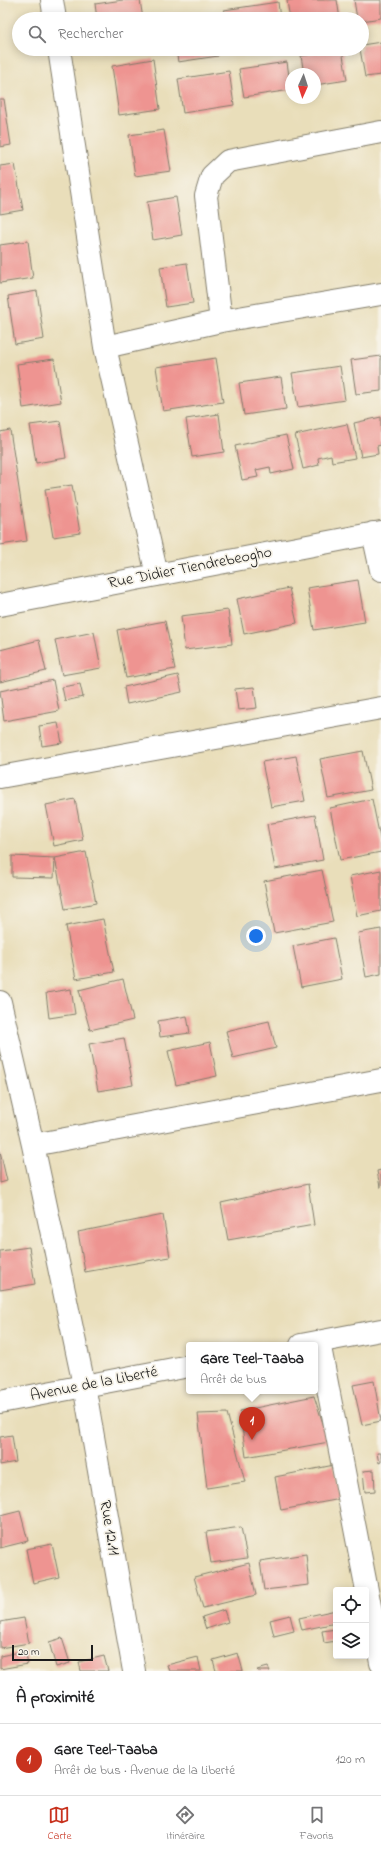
<!DOCTYPE html>
<html lang="fr">
<head>
<meta charset="utf-8">
<style>
	body { margin:0; font-family:"Indie Flower",sans-serif; background:#f2f2f2; color:#202124 }
	.controls { position:absolute; right:12px; bottom:12px; display:grid; overflow:hidden; border-radius:4px; box-shadow:0 2px 10px #0003 }
	.controls button { width:36px; height:36px; display:grid; place-items:center; padding:0; border:0; border-bottom:1px solid #e0e0e0; background:#fff; color:#202124; font:20px sans-serif }
	.compass { position:absolute; left:285px; top:68px; width:36px; height:36px; border-radius:50%; background:#fff; box-shadow:0 2px 10px #0003; rotate:183deg }
	.scale { position:absolute; left:12px; bottom:10px; width:81px; box-sizing:border-box; padding-left:4px; border:2px solid #1c1c1c; border-top:0; font-size:11px; line-height:14px; white-space:nowrap; color:#1c1c1c; -webkit-text-stroke:3px #f7f3e8; paint-order:stroke }
	.you { position:absolute; left:256px; top:936px; width:14px; height:14px; margin:-10px; border:3px solid #fff; border-radius:50%; background:#1a73e8; box-shadow:0 0 0 6px #1a73e833 }
	.badge { display:grid; place-items:center; width:26px; height:26px; border-radius:50%; background:#c8321e; color:#fff; font-size:13px; font-weight:700 }
	.pin { position:absolute; translate:-50% -33px; filter:drop-shadow(0 1px 2px #0008) }
	.pin::after { content:''; position:absolute; top:21px; width:14px; height:12px; background:inherit; clip-path:polygon(0 0,100% 0,50% 100%) }
	.popup { position:absolute; left:186px; top:1342px; width:132px; height:52px; box-sizing:border-box; display:grid; place-content:center; border-radius:4px; background:#fff; filter:drop-shadow(0 1px 3px #0005); font-size:13px; white-space:nowrap; color:#757577 }
	.popup b { font-size:15px; color:#202124 }
	.popup::after { content:''; position:absolute; left:50%; top:100%; margin-left:-8px; border:8px solid transparent; border-top-color:#fff }
	.list { margin:0; padding:0; list-style:none }
	h2 { display:flex; justify-content:space-between; align-items:center; height:52px; margin:0; padding:0 16px; font-size:17px }
	h2 small { font-size:13px; font-weight:400; color:#757577 }
	.list li { display:grid; grid-template-columns:26px 1fr auto; gap:12px; align-items:center; box-sizing:border-box; height:72px; padding:0 16px; border-top:1px solid #e0e0e0 }
	.list b { display:block; font-size:15px; white-space:nowrap }
	.list p { margin:0; font-size:13px; white-space:nowrap; color:#757577 }
	.list em { font-size:13px; font-style:normal; color:#757577 }
	.icon { flex:none; width:22px; height:22px; fill:none; stroke:currentColor; stroke-width:2; stroke-linecap:round; stroke-linejoin:round }
	.map { position:relative; flex:none; width:381px; height:1671px; overflow:hidden }
	.search { position:absolute; background:#fff; box-shadow:0 2px 10px #0003; left:12px; right:12px; top:12px; height:44px; display:flex; align-items:center; gap:10px; box-sizing:border-box; padding:0 14px; border-radius:22px; color:#757577; font-size:15px }
	.sheet { height:124px; background:#fff }
	nav { display:flex; justify-content:space-around; align-items:center; box-sizing:border-box; height:56px; border-top:1px solid #e0e0e0; background:#fff; font-size:11px; color:#757577 }
	nav a { display:grid; justify-items:center; gap:2px }
	nav .on { color:#c8321e }
	.map>svg:first-child { display:block }
</style>
</head>
<body>
<div class="map">
<svg width="381" height="1671" viewBox="0 0 381 1671">
	<rect width="100%" height="100%" fill="#f7f3e8"/>
	<filter id="ink" filterUnits="userSpaceOnUse"><feTurbulence type="fractalNoise" baseFrequency=".025" numOctaves="2"/><feDisplacementMap in="SourceGraphic" scale="8" xChannelSelector="R" yChannelSelector="G"/><feConvolveMatrix kernelMatrix="1 2 1 2 8 2 1 2 1" color-interpolation-filters="sRGB"/></filter>
	<filter id="wash" filterUnits="userSpaceOnUse"><feTurbulence type="fractalNoise" baseFrequency=".012" numOctaves="4" result="noise"/><feDisplacementMap in="SourceGraphic" scale="16" xChannelSelector="R" yChannelSelector="G"/><feGaussianBlur stdDeviation="0.9" result="paint"/><feColorMatrix in="noise" values="0 0 0 0 0 0 0 0 0 0 0 0 0 0 0 0 0 1.4 0 .05"/><feComposite in="paint" operator="in"/></filter>
	<g filter="url(#wash)">
		<rect width="100%" height="100%" fill="#e9deba"/>
		<g id="blocks">
			<path fill="#ee9491" d="M123 0H140L143 19H97L95 4Z
				M291 0H337L340 19H290L287 1Z
				M354 0H381V18L362 21V19H357Z
				M278 2 280 19H226L224 10Z
				M381 42V75L365 77 360 49H362V45Z
				M102 49H120V50L102 53Z
				M176 49H217L218 56 178 62Z
				M342 49 347 80 315 85V74H304L301 56Z
				M153 59 160 109 119 115 112 66Z
				M287 62 291 90 244 97 239 69Z
				M229 71 234 105 183 113 178 79Z
				M0 99H4L11 145 0 147Z
				M164 130 171 171 135 176 129 135Z
				M15 164 23 210 0 214V166Z
				M176 197 182 235 153 240 147 202Z
				M28 241 33 278 0 283V245Z
				M187 263 193 303 166 307 160 267Z
				M37 291 44 339 15 344 8 296Z
				M381 356V391L356 394 351 360Z
				M216 358 223 402 163 411 156 367Z
				M54 359 61 402 23 408 17 364Z
				M340 366 345 400 298 407 292 373Z
				M281 377 286 409 244 415 239 383Z
				M219 414 224 452 192 457 186 419Z
				M381 417V445L377 446 378 454 361 457 354 423Z
				M60 421 66 458 36 463 30 425Z
				M347 424 355 458 332 462 331 455 318 458 319 465 303 469 295 435Z
				M10 430 27 541 0 545V432Z
				M286 435 294 469 271 474 270 467 256 470 258 477 242 480 235 446Z
				M72 485 80 533 53 537 45 489Z
				M358 580 365 622 314 630 307 588Z
				M289 588 297 623 244 634 237 599Z
				M228 610 232 644 185 650 181 616Z
				M165 621 175 669 126 678 117 630Z
				M94 632 101 668 62 675 55 640Z
				M39 640 46 671 0 682V650Z
				M178 675 182 692 127 704 124 687Z
				M53 680 59 711 4 721 0 691Z
				M80 684 83 697 65 701 62 687Z
				M254 687 257 708 238 710 235 689Z
				M58 723 62 743 42 746 39 726Z
				M363 751 371 790 328 798 320 759Z
				M296 756 305 801 271 807 262 762Z
				M75 799 83 840 54 846 46 805Z
				M372 799 381 843V852L340 860 330 808Z
				M315 815 323 860 275 869 267 824Z
				M86 852 96 903 65 909 55 858Z
				M12 856 55 858 54 878 12 877Z
				M322 870 333 922 274 933 264 881Z
				M381 870V911L357 916 350 876Z
				M103 919 114 972 76 979 66 926Z
				M381 929V974L366 977 358 933Z
				M334 938 342 979 301 987 293 946Z
				M123 979 133 1020 90 1030 79 990Z
				M71 989 75 1014 49 1018 46 993Z
				M187 1016 190 1033 160 1037 158 1021Z
				M269 1021 276 1048 233 1058 226 1031Z
				M124 1038 133 1085 98 1091 89 1044Z
				M210 1042 217 1076 176 1085 168 1051Z
				M0 1151 7 1181 0 1183Z
				M381 1170V1187H380L377 1171Z
				M308 1184 314 1225 228 1240 221 1203Z
				M163 1215 170 1257 85 1272 78 1232Z
				M29 1247 35 1284 0 1290V1251Z
				M374 1381 381 1421 362 1425 353 1385Z
				M314 1396 329 1442 246 1457 240 1411Z
				M227 1413 245 1482 207 1488 198 1414Z
				M12 1435 16 1462 0 1465V1437Z
				M377 1453H381V1462L379 1463Z
				M334 1465 341 1499 281 1510 275 1477Z
				M374 1470 375 1491 365 1492 363 1471Z
				M20 1511 28 1541 0 1548V1516Z
				M241 1527 247 1558 211 1563 206 1532Z
				M52 1544 59 1577 33 1583 26 1549Z
				M306 1554 309 1585 264 1590 260 1561Z
				M249 1563 256 1595 203 1608 194 1577Z
				M224 1610 228 1622 206 1629 202 1617Z
				M336 1610V1623L302 1630 299 1618Z
				M290 1615 294 1631 274 1636 270 1620Z
				M24 1618 29 1643 0 1648V1622Z
				M336 1629V1641L324 1643 322 1631Z
				M62 1638 70 1663 56 1667 49 1642Z
				M25 1651 28 1664 0 1669V1656Z
				M238 1653 243 1671H216L213 1660Z
				M104 1656 108 1671H81L79 1662Z
				M198 1657 201 1671H169L167 1665Z
				M268 1667 270 1671H258L257 1670Z"/>
		</g>
	</g>
	<g filter="url(#ink)">
		<use href="#blocks" fill-opacity="0" stroke="#827d6b" stroke-width="1"/>
		<g fill="none" stroke-linecap="round" stroke-linejoin="round">
			<g stroke="#827d6b" stroke-width="24">
				<path id="minor" d="M52 0 55 19
					M59 49 105 347 157 575
					M221 321 206 196 212 176 228 161 381 132
					M105 347 221 321 381 294
					M373 533 381 570
					M0 605 381 532
					M0 777 381 708
					M0 1002 33 1145 84 1385 134 1671
					M33 1145 381 1080
					M319 1342 381 1663"/>
			</g>
			<g stroke="#827d6b" stroke-width="24">
				<path id="major" d="M301 1345 381 1330
					M0 1402 189 1366"/>
			</g>
			<use href="#minor" stroke="#fff" stroke-width="22"/>
			<use href="#major" stroke="#fff" stroke-width="22"/>
		</g>
	</g>
	<g text-anchor="middle" dominant-baseline="central" stroke-width="3.5" stroke-linejoin="round" paint-order="stroke">
		<g font-size="16" fill="#1c1c1c" stroke="#f7f3e8">
			<text transform="translate(190 568) rotate(-11)">Rue Didier Tiendrebeogho</text>
			<text transform="translate(94 1384) rotate(-11)">Avenue de la Liberté</text>
			<text transform="translate(109 1528) rotate(80)">Rue 12.11</text>
		</g>
	</g>
</svg>
<div class="controls">
<button><svg class="icon" aria-label="locate" viewBox="0 0 24 24"><circle cx="12" cy="12" r="6"/><path d="M12 2v4M12 18v4M2 12h4M18 12h4"/></svg></button>
<button><svg class="icon" aria-label="layers" viewBox="0 0 24 24"><path d="M12 4l9 5-9 5-9-5zM3 14l9 5 9-5"/></svg></button>
</div>
<svg class="compass" viewBox="-18 -18 36 36"><path d="M0-13l5 13h-10z" fill="#e53935"/><path d="M0 13l5-13h-10z" fill="#757577"/></svg>
<div class="scale">20 m</div>
<div class="you"></div>
<div class="pin badge" style="left:252px;top:1440px">1</div>
<div class="popup"><b>Gare Teel-Taaba</b>Arrêt de bus</div>
<div class="search"><svg class="icon" aria-label="search" viewBox="0 0 24 24"><circle cx="10" cy="10" r="6"/><path d="M15 15l6 6"/></svg>Rechercher</div>
</div>
<section class="sheet">
<h2>À proximité<small></small></h2>
<ul class="list">
<li><span class="badge">1</span><div><b>Gare Teel-Taaba</b><p>Arrêt de bus · Avenue de la Liberté</p></div><em>120 m</em></li>
</ul>
</section>
<nav>
<a class="on"><svg class="icon" aria-label="map" viewBox="0 0 24 24"><path d="M3 6l6-2 6 2 6-2v14l-6 2-6-2-6 2zM9 4v14M15 6v14"/></svg>Carte</a>
<a><svg class="icon" aria-label="directions" viewBox="0 0 24 24"><path d="M12 3l9 9-9 9-9-9zM9 14v-3h6M13 9l2 2-2 2"/></svg>Itinéraire</a>
<a><svg class="icon" aria-label="saved" viewBox="0 0 24 24"><path d="M7 4h10v16l-5-4-5 4z"/></svg>Favoris</a>
</nav>
</body>
</html>
